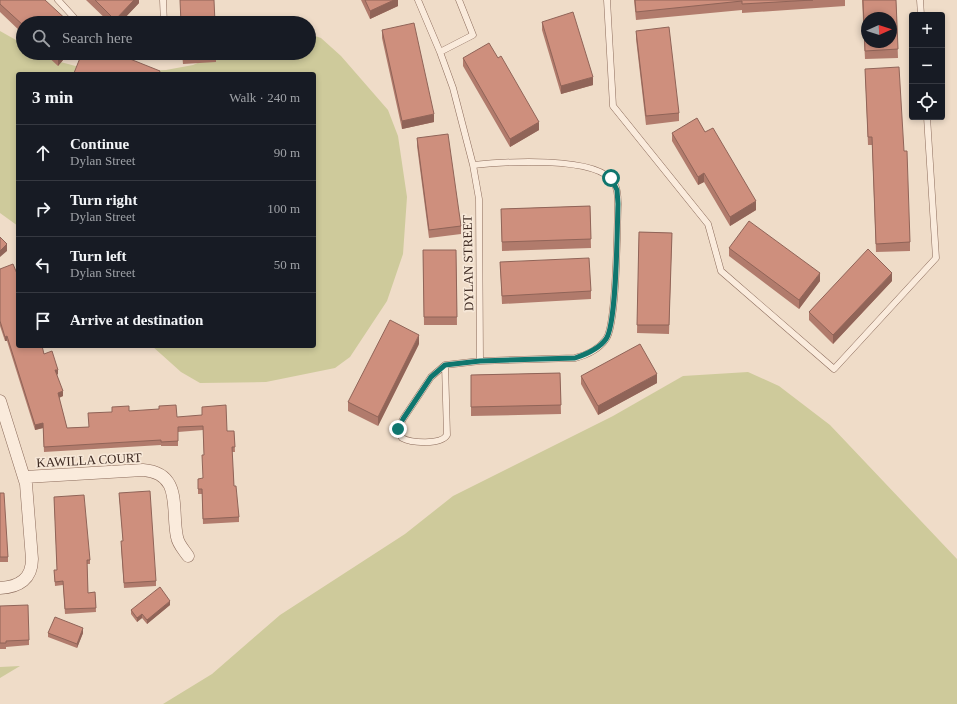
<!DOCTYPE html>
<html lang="en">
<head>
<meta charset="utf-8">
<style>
	body { margin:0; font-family:"Times New Roman",serif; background:#20242c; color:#f1f3f6 }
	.controls { position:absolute; right:12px; top:12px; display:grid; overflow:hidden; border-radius:4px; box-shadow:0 2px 6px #0003 }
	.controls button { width:36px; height:36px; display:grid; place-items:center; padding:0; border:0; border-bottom:1px solid #363941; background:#171b24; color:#f1f3f6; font:20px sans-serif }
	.compass { position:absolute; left:861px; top:12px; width:36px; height:36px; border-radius:50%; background:#171b24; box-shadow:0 2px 6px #0003; rotate:87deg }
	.stop { position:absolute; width:12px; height:12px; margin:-9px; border:3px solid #0f766e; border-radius:50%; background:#fff }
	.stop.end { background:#0f766e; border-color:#fff; box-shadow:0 1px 4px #0008 }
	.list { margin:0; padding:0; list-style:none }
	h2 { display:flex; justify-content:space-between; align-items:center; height:52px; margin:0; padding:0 16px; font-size:17px }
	h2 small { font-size:13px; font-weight:400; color:#9ea1a6 }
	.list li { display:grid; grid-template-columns:26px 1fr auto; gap:12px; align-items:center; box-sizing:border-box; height:56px; padding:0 16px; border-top:1px solid #363941 }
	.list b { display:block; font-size:15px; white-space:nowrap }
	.list p { margin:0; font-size:13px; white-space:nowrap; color:#9ea1a6 }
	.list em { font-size:13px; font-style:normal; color:#9ea1a6 }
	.icon { flex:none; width:22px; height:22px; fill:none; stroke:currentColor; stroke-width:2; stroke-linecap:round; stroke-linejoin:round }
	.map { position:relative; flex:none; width:957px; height:704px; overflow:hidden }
	.search { position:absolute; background:#171b24; box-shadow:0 2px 6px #0003; left:16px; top:16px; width:300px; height:44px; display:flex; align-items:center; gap:10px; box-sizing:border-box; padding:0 14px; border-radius:22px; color:#9ea1a6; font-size:15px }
	.panel { position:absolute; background:#171b24; box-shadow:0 2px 6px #0003; left:16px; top:72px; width:300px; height:276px; border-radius:4px }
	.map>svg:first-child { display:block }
</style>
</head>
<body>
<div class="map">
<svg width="957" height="704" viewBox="0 0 957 704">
	<rect width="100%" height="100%" fill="#efdcc8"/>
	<path fill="#ceca9b" d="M0 31 23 44V53H40L53 60 102 73 166 70 193 65 221 53H309V34L321 38 341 56 388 110 398 136 407 197 403 254 387 301 350 357 335 368 266 382 200 383 181 372 152 346H314V74H18V226L0 213Z
		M748 372 779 386 830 425 957 559V704H163L212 674 280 615 405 534 453 496 613 416 683 376Z
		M20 666 0 678V667Z"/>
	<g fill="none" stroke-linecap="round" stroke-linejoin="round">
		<g stroke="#8c6c5c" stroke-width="7">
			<path id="lane" d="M58 0 79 23
				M163 0 164 23
				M418 0 440 52 453 88 473 165 479 199 480 361
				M607 0 613 106 708 224 721 271 834 369 936 258 927 117
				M920 0 921 15
				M440 52 473 35 459 0
				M128 53 148 56 156 53
				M445 365 447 435C441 445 411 443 402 438L398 429 403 419 431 377 445 365 480 361 575 358C587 355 599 349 606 339 617 324 617 227 618 204 618 197 618 189 614 183 598 155 502 162 473 165"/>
		</g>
		<g stroke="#8c6c5c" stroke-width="13">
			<path id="street" d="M0 401 26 484 32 559C32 579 19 587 0 588
				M25 477 143 470C183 473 171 510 177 537 178 544 184 550 188 556"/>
		</g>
		<use href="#lane" stroke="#faebdc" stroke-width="6"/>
		<use href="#street" stroke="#faebdc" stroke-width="12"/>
	</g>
	<path fill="#b17b6c" d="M0 0 23 23V34L0 12Z
		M86 0H139V3L120 23H110Z
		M361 0H398V6L370 19Z
		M634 0H845V6L742 13V10L636 20Z
		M862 0H896L898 58 865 59Z
		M542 22 593 85 561 94 542 30Z
		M382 30 434 122 402 129 382 38Z
		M636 31 679 113V121L646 125 636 39Z
		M44 53H69L58 66Z
		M182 53H216V62L183 64Z
		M463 58H498L539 130 510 147 463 66Z
		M865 69 904 151 910 242V251L876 252 872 145H868Z
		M705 132 756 210 730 226 704 182 698 185 672 141V133Z
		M417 138 461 226V234L429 238 417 146Z
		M590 206 591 248 502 251 501 209Z
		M639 232 672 233 669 334 637 333Z
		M729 248 820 281 799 309 729 256Z
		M423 250H456L457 325H424Z
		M500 262 591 291V299L502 304Z
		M0 269 44 354 58 374 57 375 63 396 59 398 67 428 89 427 129 411 177 417 227 431H234L235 452H232L234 486 239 517V522L203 524 202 494H198V483L203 478 204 455 203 430 178 432V446H161V445L44 452 43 428 35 430 7 341H5L0 326Z
		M892 281 833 344 809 320V312Z
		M419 344 378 426 348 411V402Z
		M560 373 561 414 471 416V375Z
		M581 376 657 383 598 415 581 384Z
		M0 493 8 557V562H0Z
		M119 493 156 581V586L124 588 121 546 123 541Z
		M54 497 90 560V564H87L88 593 95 592 96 612 65 614 63 585 55 586 54 570H57Z
		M170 605 147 624 142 618 137 622 131 614V610Z
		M0 606 29 640V645L6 647V649H0Z
		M48 633H83L77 648 48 637Z"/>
	<path fill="#906458" d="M134 0H139V3L120 23H115V20Z
		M394 0H398V6L370 19V11Z
		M62 53H69L58 66V58Z
		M593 77V85L561 94V86Z
		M434 114V122L402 129V121Z
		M539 122V130L510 147V139Z
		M704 173V182L698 185V177Z
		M756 201V210L730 226V217Z
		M7 244V251L0 257V251Z
		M820 273V281L799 309V300Z
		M892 273V281L833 344V335Z
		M419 335V344L378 426V417Z
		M7 336V341H5V337Z
		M55 370H58V374L55 375Z
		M657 374V383L598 415V406Z
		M63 391V396L58 398V393Z
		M43 423V428L35 430V425Z
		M170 601V605L147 624V620Z
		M142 614V618L137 622V618Z
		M83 628V633L77 648V644Z"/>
	<path fill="#ce8f7d" stroke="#906458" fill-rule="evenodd" d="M0 0H45L70 23H23V25L0 4Z
		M95 0H134L115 20Z
		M180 0H214L215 23H181Z
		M365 0H394L370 11Z
		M635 0H813L742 4V1L636 12Z
		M863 0H896L898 49 865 51ZM867 18H891V42H867Z
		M573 12 593 77 561 86 542 22Z
		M414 23 434 114 402 121 382 30Z
		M669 27 679 113 646 116 636 31Z
		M489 43 498 58 501 56 539 122 510 139 463 58Z
		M53 53H62L58 58Z
		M82 53H115L160 71 159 74H77L74 73Z
		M183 53H216V54L183 55Z
		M899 67 904 151H907L910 242 876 244 872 137H868L865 69Z
		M697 118 705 132 713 128 756 201 730 217 704 173 698 177 672 133Z
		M448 134 461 226 429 230 417 138Z
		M590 206 591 239 502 242 501 209Z
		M749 221 820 273 799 300 729 248Z
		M639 232 672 233 669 325H637Z
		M0 237 7 244 0 251Z
		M868 249 892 273 833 335 809 312Z
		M423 250H456L457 317H424Z
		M589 258 591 291 502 296 500 262Z
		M13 264 18 276V346H42L44 354 52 351 58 370H55L63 391 58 393 67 428 89 427 88 413 112 412V407L129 406V411L159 409V406L176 405 177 417 202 415V407L226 405 227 431H234L235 447H232L234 486H236L239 517 203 519 202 489H198V479L203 478 202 455H204L203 426 178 427V441L161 442V440L44 447 43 423 35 425 7 336 5 337 0 321V269Z
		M390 320 419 335 378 417 348 402Z
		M640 344 657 374 598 406 581 376Z
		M560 373 561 405 471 407V375Z
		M150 491 156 581 124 583 121 541H123L119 493Z
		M0 493H4L8 557H0Z
		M84 495 90 560H87L88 593 95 592 96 608 65 609 63 581 55 582 54 570H57L54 497Z
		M160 587 170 601 147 620 142 614 137 618 131 610Z
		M28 605 29 640 6 641V643H0V606Z
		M55 617 83 628 77 644 48 633Z"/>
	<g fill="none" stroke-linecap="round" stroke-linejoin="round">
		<path stroke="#0f766e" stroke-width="5" d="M398 429 403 419 431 377 445 365 480 361 575 358C587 354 599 349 606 339 617 324 617 227 618 204L617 190 611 178"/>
	</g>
	<g text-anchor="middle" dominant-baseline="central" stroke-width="3.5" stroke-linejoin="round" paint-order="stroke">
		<g font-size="13" fill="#3c2820" stroke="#f7e8d8">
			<text transform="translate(468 263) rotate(-91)">DYLAN STREET</text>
			<text transform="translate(89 460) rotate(-3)">KAWILLA COURT</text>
		</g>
	</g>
</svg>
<div class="controls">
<button>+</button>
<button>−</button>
<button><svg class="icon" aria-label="locate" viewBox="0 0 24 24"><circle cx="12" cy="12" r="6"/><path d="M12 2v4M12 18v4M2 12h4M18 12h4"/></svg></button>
</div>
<svg class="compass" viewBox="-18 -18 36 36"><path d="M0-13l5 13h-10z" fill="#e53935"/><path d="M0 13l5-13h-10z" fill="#9ea1a6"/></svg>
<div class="stop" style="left:611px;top:178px"></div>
<div class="stop end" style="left:398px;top:429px"></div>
<div class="search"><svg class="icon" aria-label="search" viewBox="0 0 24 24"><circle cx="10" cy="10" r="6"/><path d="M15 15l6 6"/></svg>Search here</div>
<section class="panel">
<h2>3 min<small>Walk · 240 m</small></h2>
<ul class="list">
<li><svg class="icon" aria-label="ahead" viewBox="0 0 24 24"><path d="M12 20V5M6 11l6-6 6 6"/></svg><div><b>Continue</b><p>Dylan Street</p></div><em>90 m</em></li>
<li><svg class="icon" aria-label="right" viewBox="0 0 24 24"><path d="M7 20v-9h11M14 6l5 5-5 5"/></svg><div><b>Turn right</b><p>Dylan Street</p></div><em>100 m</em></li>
<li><svg class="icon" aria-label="left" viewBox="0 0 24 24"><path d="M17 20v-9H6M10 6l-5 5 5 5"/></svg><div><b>Turn left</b><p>Dylan Street</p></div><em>50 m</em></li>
<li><svg class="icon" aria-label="arrive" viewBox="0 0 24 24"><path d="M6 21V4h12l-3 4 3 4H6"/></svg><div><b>Arrive at destination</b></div></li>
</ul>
</section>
</div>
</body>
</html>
